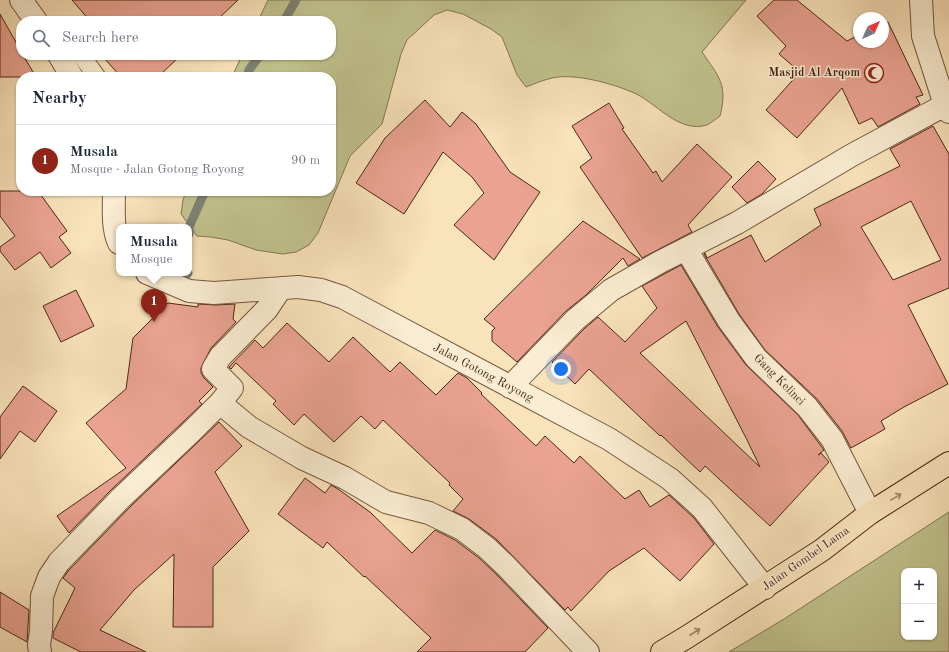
<!DOCTYPE html>
<html lang="en">
<head>
<meta charset="utf-8">
<style>
	body { margin:0; font-family:"Old Standard TT",serif; background:#f6f6f7; color:#1f2937 }
	.controls { position:absolute; right:12px; bottom:12px; display:grid; overflow:hidden; border-radius:8px; box-shadow:0 1px 3px #0004 }
	.controls button { width:36px; height:36px; display:grid; place-items:center; padding:0; border:0; border-bottom:1px solid #e0e1e3; background:#fff; color:#1f2937; font:20px sans-serif }
	.compass { position:absolute; left:853px; top:12px; width:36px; height:36px; border-radius:50%; background:#fff; box-shadow:0 1px 3px #0004; rotate:45deg }
	.you { position:absolute; left:561px; top:369px; width:14px; height:14px; margin:-10px; border:3px solid #fff; border-radius:50%; background:#1a73e8; box-shadow:0 0 0 6px #1a73e833 }
	.badge { display:grid; place-items:center; width:26px; height:26px; border-radius:50%; background:#8f2418; color:#fff; font-size:13px; font-weight:700 }
	.pin { position:absolute; translate:-50% -33px; filter:drop-shadow(0 1px 2px #0008) }
	.pin::after { content:''; position:absolute; top:21px; width:14px; height:12px; background:inherit; clip-path:polygon(0 0,100% 0,50% 100%) }
	.popup { position:absolute; left:116px; top:224px; width:76px; height:52px; box-sizing:border-box; display:grid; place-content:center; border-radius:8px; background:#fff; filter:drop-shadow(0 1px 3px #0005); font-size:13px; white-space:nowrap; color:#747a83 }
	.popup b { font-size:15px; color:#1f2937 }
	.popup::after { content:''; position:absolute; left:50%; top:100%; margin-left:-8px; border:8px solid transparent; border-top-color:#fff }
	.list { margin:0; padding:0; list-style:none }
	h2 { display:flex; justify-content:space-between; align-items:center; height:52px; margin:0; padding:0 16px; font-size:17px }
	h2 small { font-size:13px; font-weight:400; color:#747a83 }
	.list li { display:grid; grid-template-columns:26px 1fr auto; gap:12px; align-items:center; box-sizing:border-box; height:72px; padding:0 16px; border-top:1px solid #e0e1e3 }
	.list b { display:block; font-size:15px; white-space:nowrap }
	.list p { margin:0; font-size:13px; white-space:nowrap; color:#747a83 }
	.list em { font-size:13px; font-style:normal; color:#747a83 }
	.icon { flex:none; width:22px; height:22px; fill:none; stroke:currentColor; stroke-width:2; stroke-linecap:round; stroke-linejoin:round }
	.map { position:relative; flex:none; width:949px; height:652px; overflow:hidden }
	.search { position:absolute; background:#fff; box-shadow:0 1px 3px #0004; left:16px; top:16px; width:320px; height:44px; display:flex; align-items:center; gap:10px; box-sizing:border-box; padding:0 14px; border-radius:16px; color:#747a83; font-size:15px }
	.panel { position:absolute; background:#fff; box-shadow:0 1px 3px #0004; left:16px; top:72px; width:320px; height:124px; border-radius:16px }
	.map>svg:first-child { display:block }
</style>
</head>
<body>
<div class="map">
<svg width="949" height="652" viewBox="0 0 949 652">
	<rect width="100%" height="100%" fill="#f9e3bb"/>
	<filter id="stains"><feTurbulence type="fractalNoise" baseFrequency=".005" numOctaves="4"/><feColorMatrix values="0 0 0 0 .2 0 0 0 0 .09 0 0 0 0 .02 0 0 0 .5 -.17"/></filter>
	<radialGradient id="worn" r=".72"><stop offset=".6" stop-color="#630" stop-opacity="0"/><stop offset="1" stop-color="#630" stop-opacity=".3"/></radialGradient>
	<path fill="#c1c38e" stroke="#867652" fill-rule="evenodd" d="M268 0H746L702 52C719 77 728 84 720 116 716 119 711 123 707 125 678 134 655 101 632 92 610 83 575 73 552 78 543 80 534 84 526 87L517 75 502 37 491 29 463 14 447 10 434 15 407 40 401 54 382 124 350 156 318 233 309 245 296 252 283 254 256 250 228 240 211 237 197 236 181 214 183 200 186 191H331V77H232L242 55H331V21H258Z
		M949 512V652H729L784 619ZM904 571H934V637H904Z"/>
	<g fill="none" stroke-linecap="round" stroke-linejoin="round">
		<path stroke="#7d8273" stroke-width="9" d="M284 21 296 0
			M247 77 249 70 260 55
			M189 234V227L205 191
			M187 274 188 273"/>
	</g>
	<path fill="#eaa392" stroke="#4b2816" fill-rule="evenodd" d="M72 0H238L216 21H90Z
		M774 0H797L847 41 859 35V42H883V24L888 22 923 95 916 97 920 104 878 127 872 118 859 124 842 88 797 138 766 110 800 72 779 54 786 46 757 16Z
		M0 14 21 51V55H23L36 77H0Z
		M107 55H181L158 77H121L104 58Z
		M425 100 450 127 462 112 476 124 510 172 540 192 494 260 454 225 484 193 472 177 443 152 404 214 356 183 385 138Z
		M609 103 624 128 622 129 653 173 656 171 662 182 697 144 732 177 688 225 692 232 642 258 580 167 592 158 572 126Z
		M933 126 949 154V288L908 305 948 384 904 407 881 421 885 429 851 448 842 431 817 399 765 350 739 314 704 254 705 253 707 258 751 235 765 262 821 225 814 209 900 166 890 149ZM911 201 941 260 893 280 861 227Z
		M758 161 776 179 762 194 747 203 732 187Z
		M0 191H38L67 231 59 237 71 253 51 268 40 252 15 270 0 251V247L15 236 0 216Z
		M583 221 640 259 628 266 623 258 586 295 566 311 517 362 492 341V331L495 328 484 319Z
		M681 265 718 327 746 365 798 415 821 446 824 450 818 455 821 453 829 462 770 526 705 466 700 472 661 435 660 436 589 369 575 384 552 362 584 329 598 317 625 342 657 308 642 286ZM686 321 747 440 760 467 640 353Z
		M76 290 94 326 61 342 43 306Z
		M168 303 198 307V304L215 305 235 304 233 319 236 322 211 348 201 368V373L204 378 213 387 199 401 202 404 112 489 69 533 57 516 126 468 86 423 126 389 133 338Z
		M287 323 329 362 353 337 390 372 400 362 436 395 458 373 467 378 482 393 481 394 536 446 545 436 574 463 580 456 625 499 639 490 650 507 669 495 694 518 714 544 680 581 644 548 609 571 571 611 568 607 565 610 496 539 469 519 453 511 463 499 449 485 450 483 383 420 375 429 361 416 334 442 304 414 294 425 273 404 276 401 236 363 231 369 229 367 255 340 263 348Z
		M23 386 57 411 35 442 20 431 0 459V417Z
		M219 422 242 446 215 472 249 531 213 567V627H173L174 554 134 590 100 630 146 652H81L53 638V633L75 588 63 578 69 570 130 507Z
		M305 478 325 493 331 485 338 489 370 512 412 553 435 530 455 540 479 558 497 575 548 628 525 652H417L431 638 365 576 364 577 327 542 323 548 278 514Z
		M0 592 29 610 27 642 0 627Z"/>
	<g fill="none" stroke-linecap="round" stroke-linejoin="round">
		<g stroke="#76573f" stroke-width="19">
			<path id="service" d="M81 55 97 77"/>
		</g>
		<g stroke="#76573f" stroke-width="24">
			<path id="minor" d="M21 0 36 21
				M921 0 923 36 945 105 949 112
				M59 55 72 77
				M114 191C114 208 112 228 119 243
				M686 249 729 321 756 358 807 407 832 439 870 513
				M147 273 189 291 214 293 298 287 321 290 342 297 609 439 670 479 702 508 765 588
				M281 288 267 309 220 357 213 369 232 388 220 403 249 427 302 458 345 478 386 502 429 513 462 529 487 548 506 566 588 652
				M510 387 575 320 611 290 660 262 737 223 852 155 945 105
				M40 652 39 645 41 631 42 596 49 577 59 562 121 498 192 431 220 403"/>
		</g>
		<g stroke="#4b2816" stroke-width="24">
			<path id="trunk" d="M662 652 687 637 822 550 870 513 949 463"/>
		</g>
		<use href="#service" stroke="#fbedd3" stroke-width="17"/>
		<use href="#minor" stroke="#fbedd3" stroke-width="22"/>
		<use href="#trunk" stroke="#f9e3bb" stroke-width="22"/>
	</g>
	<defs><path id="oneway-shaft" d="M-6 0H5M1.5-3L5.5 0L1.5 3" fill="none" stroke-width="1.6" stroke-linecap="round" stroke-linejoin="round"/></defs>
	<g stroke="#a28668">
		<use href="#oneway-shaft" transform="translate(896 497) rotate(-32)"/>
		<use href="#oneway-shaft" transform="translate(695 632) rotate(-33)"/>
	</g>
	<defs>
		<g id="mosque-ring" transform="scale(1)"><circle r="9.5" fill="#fbedd3" stroke="#8f2418" stroke-width="1.5"/><path d="M3.5-4.9A6 6 0 1 0 3.5 4.9A5 5 0 1 1 3.5-4.9Z" fill="#8f2418"/></g>
	</defs>
	<g fill-rule="evenodd">
		<use href="#mosque-ring" x="874" y="73"/>
	</g>
	<g text-anchor="middle" dominant-baseline="central" stroke-width="3" stroke-linejoin="round" paint-order="stroke">
		<g font-size="12" font-weight="bold" fill="#4b2816" stroke="#fbedd3" text-anchor="end">
			<text x="860" y="73">Masjid Al Arqom</text>
		</g>
		<g font-size="12" fill="#4b2816" stroke="#fbedd3">
			<text transform="translate(483 373) rotate(28)">Jalan Gotong Royong</text>
			<text transform="translate(779 380) rotate(45)">Gang Kelinci</text>
			<text transform="translate(806 559) rotate(-35)">Jalan Gombel Lama</text>
		</g>
	</g>
	<rect width="100%" height="100%" filter="url(#stains)"/>
	<rect width="100%" height="100%" fill="url(#worn)"/>
</svg>
<div class="controls">
<button>+</button>
<button>−</button>
</div>
<svg class="compass" viewBox="-18 -18 36 36"><path d="M0-13l5 13h-10z" fill="#e53935"/><path d="M0 13l5-13h-10z" fill="#747a83"/></svg>
<div class="you"></div>
<div class="pin badge" style="left:154px;top:322px">1</div>
<div class="popup"><b>Musala</b>Mosque</div>
<div class="search"><svg class="icon" aria-label="search" viewBox="0 0 24 24"><circle cx="10" cy="10" r="6"/><path d="M15 15l6 6"/></svg>Search here</div>
<section class="panel">
<h2>Nearby<small></small></h2>
<ul class="list">
<li><span class="badge">1</span><div><b>Musala</b><p>Mosque · Jalan Gotong Royong</p></div><em>90 m</em></li>
</ul>
</section>
</div>
</body>
</html>
